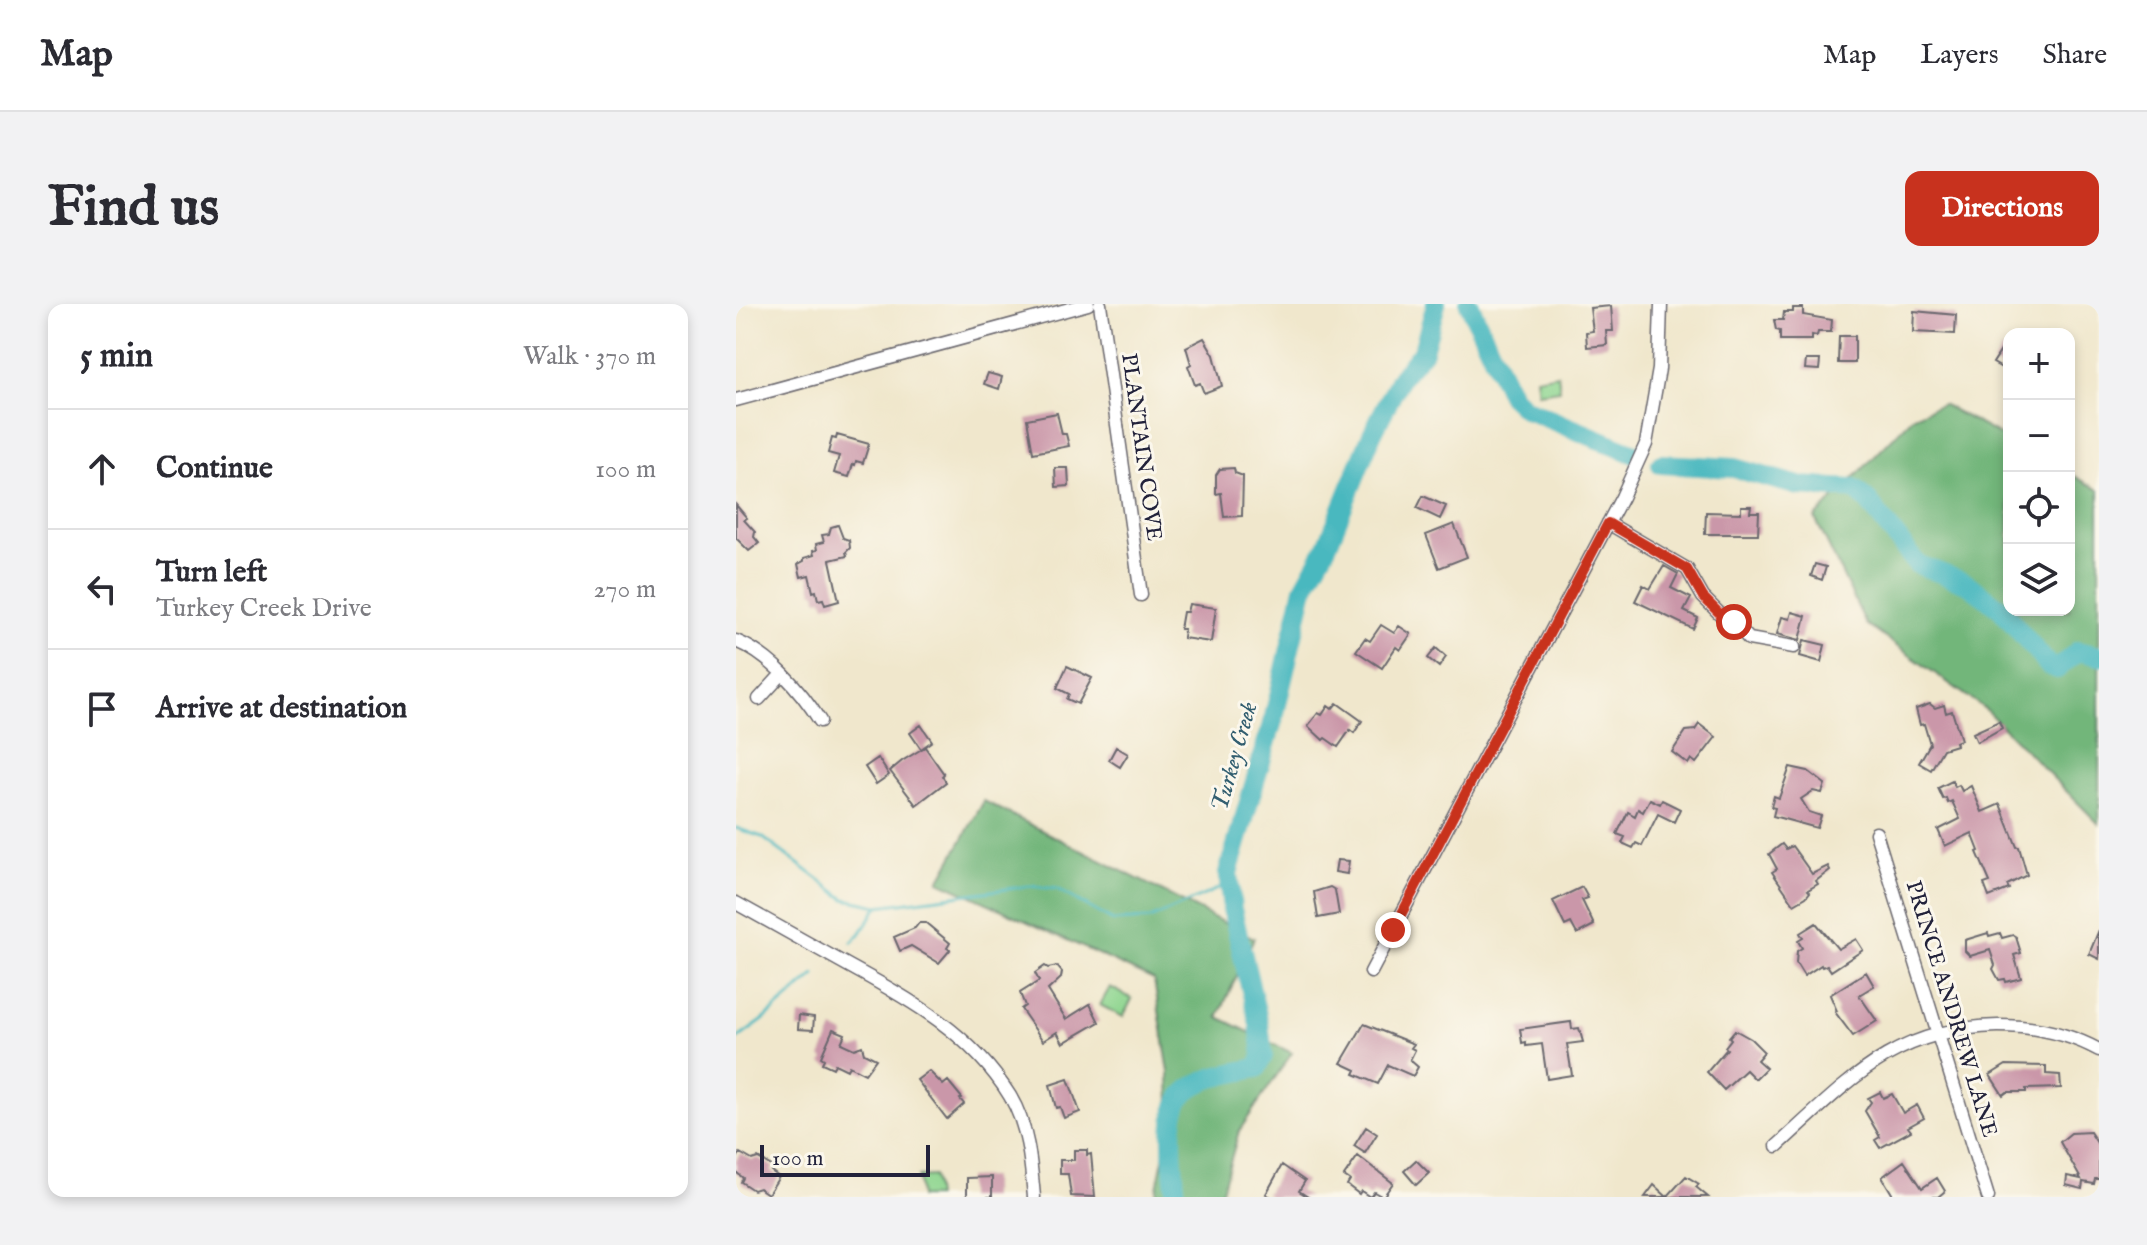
<!DOCTYPE html>
<html lang="en">
<head>
<meta charset="utf-8">
<style>
	body { margin:0; font-family:"IM FELL English",serif; background:#f2f2f3; color:#2b2b33 }
	.controls { position:absolute; right:24px; top:24px; display:grid; overflow:hidden; border-radius:16px; box-shadow:0 4px 12px #0003 }
	.controls button { width:72px; height:72px; display:grid; place-items:center; padding:0; border:0; border-bottom:2px solid #e1e1e2; background:#fff; color:#2b2b33; font:40px sans-serif }
	.scale { position:absolute; left:24px; bottom:20px; width:170px; box-sizing:border-box; padding-left:8px; border:4px solid #22223b; border-top:0; font-size:22px; line-height:28px; white-space:nowrap; color:#22223b; -webkit-text-stroke:6px #fbf7ec; paint-order:stroke }
	.stop { position:absolute; width:24px; height:24px; margin:-18px; border:6px solid #c8321e; border-radius:50%; background:#fff }
	.stop.end { background:#c8321e; border-color:#fff; box-shadow:0 2px 8px #0008 }
	.list { margin:0; padding:0; list-style:none }
	h2 { display:flex; justify-content:space-between; align-items:center; height:104px; margin:0; padding:0 32px; font-size:34px }
	h2 small { font-size:26px; font-weight:400; color:#7c7c81 }
	.list li { display:grid; grid-template-columns:52px 1fr auto; gap:24px; align-items:center; box-sizing:border-box; height:120px; padding:0 32px; border-top:2px solid #e1e1e2 }
	.list b { display:block; font-size:30px; white-space:nowrap }
	.list p { margin:0; font-size:26px; white-space:nowrap; color:#7c7c81 }
	.list em { font-size:26px; font-style:normal; color:#7c7c81 }
	.icon { flex:none; width:44px; height:44px; fill:none; stroke:currentColor; stroke-width:2; stroke-linecap:round; stroke-linejoin:round }
	.map { position:relative; flex:none; width:1363px; height:893px; overflow:hidden; border-radius:16px }
	header { display:flex; align-items:center; gap:48px; box-sizing:border-box; height:112px; padding:0 40px; background:#fff; border-bottom:2px solid #e1e1e2 }
	header strong { font-size:38px }
	nav { display:flex; gap:44px; margin-inline-start:auto; font-size:28px }
	.intro { display:flex; align-items:center; justify-content:space-between; box-sizing:border-box; height:192px; padding:0 48px }
	h1 { margin:0; font-size:56px }
	.button { padding:20px 36px; border-radius:16px; background:#c8321e; color:#fff; font-size:28px; font-weight:700 }
	main { display:flex; gap:48px; padding:0 48px }
	aside { flex:1; background:#fff; border-radius:16px; box-shadow:0 4px 12px #0003 }
	.map>svg:first-child { display:block }
</style>
</head>
<body>
<header>
<strong>Map</strong>
<nav><a>Map</a><a>Layers</a><a>Share</a></nav>
</header>
<div class="intro"><h1>Find us</h1><a class="button">Directions</a></div>
<main>
<aside>
<h2>5 min<small>Walk · 370 m</small></h2>
<ul class="list">
<li><svg class="icon" aria-label="ahead" viewBox="0 0 24 24"><path d="M12 20V5M6 11l6-6 6 6"/></svg><div><b>Continue</b></div><em>100 m</em></li>
<li><svg class="icon" aria-label="left" viewBox="0 0 24 24"><path d="M17 20v-9H6M10 6l-5 5 5 5"/></svg><div><b>Turn left</b><p>Turkey Creek Drive</p></div><em>270 m</em></li>
<li><svg class="icon" aria-label="arrive" viewBox="0 0 24 24"><path d="M6 21V4h12l-3 4 3 4H6"/></svg><div><b>Arrive at destination</b></div></li>
</ul>
</aside>
<div class="map">
<svg width="1363" height="893" viewBox="0 0 1363 893">
	<rect width="100%" height="100%" fill="#fbf7ec"/>
	<filter id="ink" filterUnits="userSpaceOnUse"><feTurbulence type="fractalNoise" baseFrequency=".0125" numOctaves="2"/><feDisplacementMap in="SourceGraphic" scale="16" xChannelSelector="R" yChannelSelector="G"/><feConvolveMatrix kernelMatrix="1 2 1 2 8 2 1 2 1" color-interpolation-filters="sRGB"/></filter>
	<filter id="wash" filterUnits="userSpaceOnUse"><feTurbulence type="fractalNoise" baseFrequency=".006" numOctaves="4" result="noise"/><feDisplacementMap in="SourceGraphic" scale="32" xChannelSelector="R" yChannelSelector="G"/><feGaussianBlur stdDeviation="1.8" result="paint"/><feColorMatrix in="noise" values="0 0 0 0 0 0 0 0 0 0 0 0 0 0 0 0 0 1.4 0 .05"/><feComposite in="paint" operator="in"/></filter>
	<g filter="url(#wash)">
		<rect width="100%" height="100%" fill="#f0e7cc"/>
		<path fill="#8ed58f" stroke="#587c65" stroke-width="2" d="M822 70 824 86 802 89 800 74Z
			M374 683 396 695 387 713 364 701Z
			M197 872 200 893H184L182 873Z"/>
		<path fill="#72b67a" stroke="#4a6c5a" stroke-width="2" d="M1206 100 1273 136V306H1333V169L1363 186V520L1249 405 1130 320 1079 214 1178 112Z
			M248 497 518 634 482 713 556 749 503 827 484 893H419L434 822 433 768 418 676 203 577Z"/>
		<g fill="none" stroke-linecap="round" stroke-linejoin="round">
			<path stroke="#49b8bf" stroke-width="3" d="M0 524 26 533 109 595 142 602 294 582 321 585 377 617 414 615 493 580
				M116 638 124 630 142 602
				M1 735 26 717 79 671"/>
			<path stroke="#49b8bf" stroke-width="20" d="M733 0 775 92 789 105 896 149
				M925 160 998 164 1063 182 1118 185 1132 197 1181 260 1230 279 1264 304 1313 362 1321 365 1342 347 1363 352
				M440 893C438 867 428 807 450 788 468 772 498 769 521 764L527 752 523 720 496 605 492 569 538 413 568 284 591 242 636 130 665 73 687 47 700 0"/>
		</g>
		<g id="blocks">
			<path fill="#ca97a9" d="M875 2 877 27H870L871 41 851 43 850 28 857 27 854 4Z
				M1057 4H1067V11L1096 16 1095 28H1082L1081 32 1076 31V36H1044V27L1040 26 1038 16H1047L1048 8H1057Z
				M1178 7 1220 11 1219 30 1177 28Z
				M1103 32H1119V59H1102Z
				M468 34 478 51 486 82 468 89 464 79 459 81 452 62 455 60 450 43Z
				M1266 45 1273 50V68L1257 59Z
				M1070 56H1084L1083 66 1069 65Z
				M252 69 266 73 263 85 248 80Z
				M321 109 326 130H330L333 142 297 149 291 115Z
				M101 131 133 140 127 159 120 157 119 161 117 160 113 173 98 169 103 152 92 149 96 134 100 135Z
				M319 164H332L333 182 320 183Z
				M498 164 499 169 507 172 506 212 488 213 485 189 480 190V171L484 165Z
				M687 192 710 202 704 215 681 204Z
				M0 201 11 214 8 216 19 228 18 233 23 239 13 247 0 234Z
				M1005 202H1015L1014 208H1023L1022 230H969L970 208 1005 209Z
				M718 220 731 253 703 264 690 231Z
				M102 221 107 234 113 236 114 244 110 248 111 252 94 256 103 297 89 301 87 295 82 296 80 287 77 288 73 271 65 273 62 260 68 257V254L78 251 77 247 81 246 80 240 88 238 86 231 93 230 95 223Z
				M1079 260 1090 263 1086 276 1075 272Z
				M928 262 942 270 935 284 955 294 948 307 962 314 957 325 899 297 907 281 914 285Z
				M453 300 480 304 475 338 447 334 448 325H444L447 308H451Z
				M1056 308 1070 312 1064 336 1041 330 1046 313 1054 315Z
				M645 321 658 329 663 322 675 330 664 346 660 343 646 364 620 347 629 334 634 337Z
				M1068 336 1089 341 1085 358 1064 352Z
				M700 344 710 353 703 363 692 354Z
				M331 362 356 374 342 400 331 395 333 390 321 384Z
				M601 399 626 417 618 429 614 426 602 443 589 434 587 436 572 422 582 409 586 411 592 402 596 405Z
				M1194 400 1199 404 1208 401 1210 409 1216 407 1225 436 1219 438 1220 441 1207 445 1195 466 1183 459 1194 440 1188 420 1184 421 1180 405Z
				M1263 417 1266 424 1241 438 1237 429Z
				M963 420 980 433 960 459 955 455 952 460 936 448 950 427 959 426Z
				M185 421 196 437 185 445 174 429Z
				M189 443 208 470 206 472 210 478 180 501 154 467 166 457Z
				M380 443 392 450 384 463 373 456Z
				M142 454 153 471 140 480 129 463Z
				M1054 463 1072 467 1089 480 1086 489 1077 487 1065 495 1073 508 1085 512 1081 524 1037 512 1039 504 1035 503 1038 492 1043 494Z
				M1216 477 1219 483 1223 481 1226 487 1235 482 1246 508 1264 500 1281 543H1283L1291 571 1271 581 1273 585 1253 593 1248 580 1254 578 1241 548 1243 547 1236 529 1209 542 1202 526 1224 515 1216 497 1212 499 1210 494 1207 495 1202 484Z
				M914 495 924 500 926 496 944 505 938 518 922 510 906 542 900 539 897 544 886 539 889 533 881 530 892 508 899 512 902 505 907 508Z
				M1046 540 1050 545 1056 542 1076 570 1092 562 1094 566 1080 577 1082 580 1072 586 1074 588 1070 593 1058 600 1036 568 1041 565 1033 550Z
				M601 556 613 557 611 570 599 568Z
				M594 583 599 586 603 610 582 614 578 588Z
				M846 583 852 594 846 596 858 621 841 630 835 619 829 622 817 597Z
				M183 619H190L214 639 211 644 214 646 203 659 175 642 164 647 158 633 179 624Z
				M1080 619 1102 645 1120 635 1127 646 1095 667 1091 661 1086 663 1085 661 1068 672 1060 659 1061 647 1066 644 1062 637 1067 634 1064 629Z
				M1363 626V655L1353 650Z
				M1252 629 1253 632 1264 629 1266 634 1277 631 1280 633 1285 649 1278 651 1285 674 1270 678 1269 675 1263 676 1257 665 1259 661 1254 646 1234 652 1229 647V636Z
				M309 662 312 664 321 662 326 668 325 674 312 686 330 715 354 700 363 718 327 739 321 728 307 737 285 705 289 702 284 689 303 677 299 669Z
				M1130 668 1138 682 1123 691 1141 717 1117 732 1099 708 1101 707 1094 691Z
				M63 711 78 713 77 726 62 725Z
				M835 718 836 725 843 724 847 738 831 740 836 771 811 775 806 740 790 742V738L786 739 784 725Z
				M628 720 678 740 675 744 679 746 674 756 682 763 677 772 652 761 642 780 618 770 620 766 605 759Z
				M97 725 109 730 105 739 118 745 126 742 128 749 140 755 129 770 113 762 111 766 99 760 97 764 86 759 88 755 85 753Z
				M999 726 1015 735 1028 748 1021 756 1030 764 1019 775 1010 766 988 786 971 768 991 745 989 743 995 735 993 733Z
				M1270 761 1310 762V770L1324 771 1325 784 1290 785V788H1271L1267 791 1254 771Z
				M193 767 207 781 212 777 226 794 224 795 228 800 211 815 181 776Z
				M332 775 344 808 328 814 324 803 320 804 314 781Z
				M1144 788 1147 794 1156 790 1167 809 1181 801 1188 814 1172 823 1175 827 1144 844 1139 836 1144 833 1129 807 1135 798 1132 794Z
				M630 823 641 830 629 849 618 842Z
				M1354 828 1363 842V875H1359L1358 880 1347 878 1346 885 1330 881 1331 872 1345 875 1324 838 1335 829Z
				M338 846H351V851L355 850 359 893 335 892 332 870H324V856H338Z
				M4 849 16 856 22 854 37 863 35 867 43 873 32 890 23 884 17 886 5 878 7 874 0 868V856Z
				M622 852 657 879 647 893 638 888 634 893 625 887 623 890 611 881 614 876 608 872Z
				M680 856 693 869 680 881 668 867Z
				M1168 857 1186 884 1201 874 1209 887 1202 893H1158L1146 873Z
				M546 861 569 877 563 887 572 893H535L530 890Z
				M950 872 963 880 960 883 972 893H931Z
				M256 873V893H231V874Z
				M918 881 931 893H909Z"/>
		</g>
	</g>
	<g filter="url(#ink)">
		<use href="#blocks" fill-opacity="0" stroke="#6a676e" stroke-width="2"/>
		<g fill="none" stroke-linecap="round" stroke-linejoin="round">
			<g stroke="#6a676e" stroke-width="15">
				<path id="minor" d="M364 0 405 291
					M0 96 352 0
					M872 219 951 265 967 293 984 310 998 318 1013 335 1058 343
					M0 337C34 351 65 386 84 417
					M23 395 45 371
					M1140 529 1252 893
					M0 599C38 620 75 641 113 662 175 696 236 730 274 792 292 822 295 859 298 893
					M635 668 886 193 910 140 923 65 925 0
					M1041 842C1113 777 1158 724 1262 722 1296 722 1332 729 1363 746"/>
			</g>
			<use href="#minor" stroke="#fff" stroke-width="12"/>
		</g>
	</g>
	<g fill="none" stroke-linecap="round" stroke-linejoin="round" filter="url(#ink)">
		<path stroke="#c8321e" stroke-width="10" d="M657 626 872 219 951 265 967 293 984 310 998 318"/>
	</g>
	<g text-anchor="middle" dominant-baseline="central" stroke-width="6" stroke-linejoin="round" paint-order="stroke">
		<g font-size="22" fill="#22223b" stroke="#fbf7ec">
			<text transform="translate(405 143) rotate(82)">PLANTAIN COVE</text>
			<text transform="translate(1215 705) rotate(73)">PRINCE ANDREW LANE</text>
		</g>
		<g font-size="24" font-style="italic" fill="#325e70" stroke="#fbf7ec">
			<text transform="translate(499 453) rotate(-74)">Turkey Creek</text>
		</g>
	</g>
</svg>
<div class="controls">
<button>+</button>
<button>−</button>
<button><svg class="icon" aria-label="locate" viewBox="0 0 24 24"><circle cx="12" cy="12" r="6"/><path d="M12 2v4M12 18v4M2 12h4M18 12h4"/></svg></button>
<button><svg class="icon" aria-label="layers" viewBox="0 0 24 24"><path d="M12 4l9 5-9 5-9-5zM3 14l9 5 9-5"/></svg></button>
</div>
<div class="scale">100 m</div>
<div class="stop" style="left:998px;top:318px"></div>
<div class="stop end" style="left:657px;top:626px"></div>
</div>
</main>
</body>
</html>
